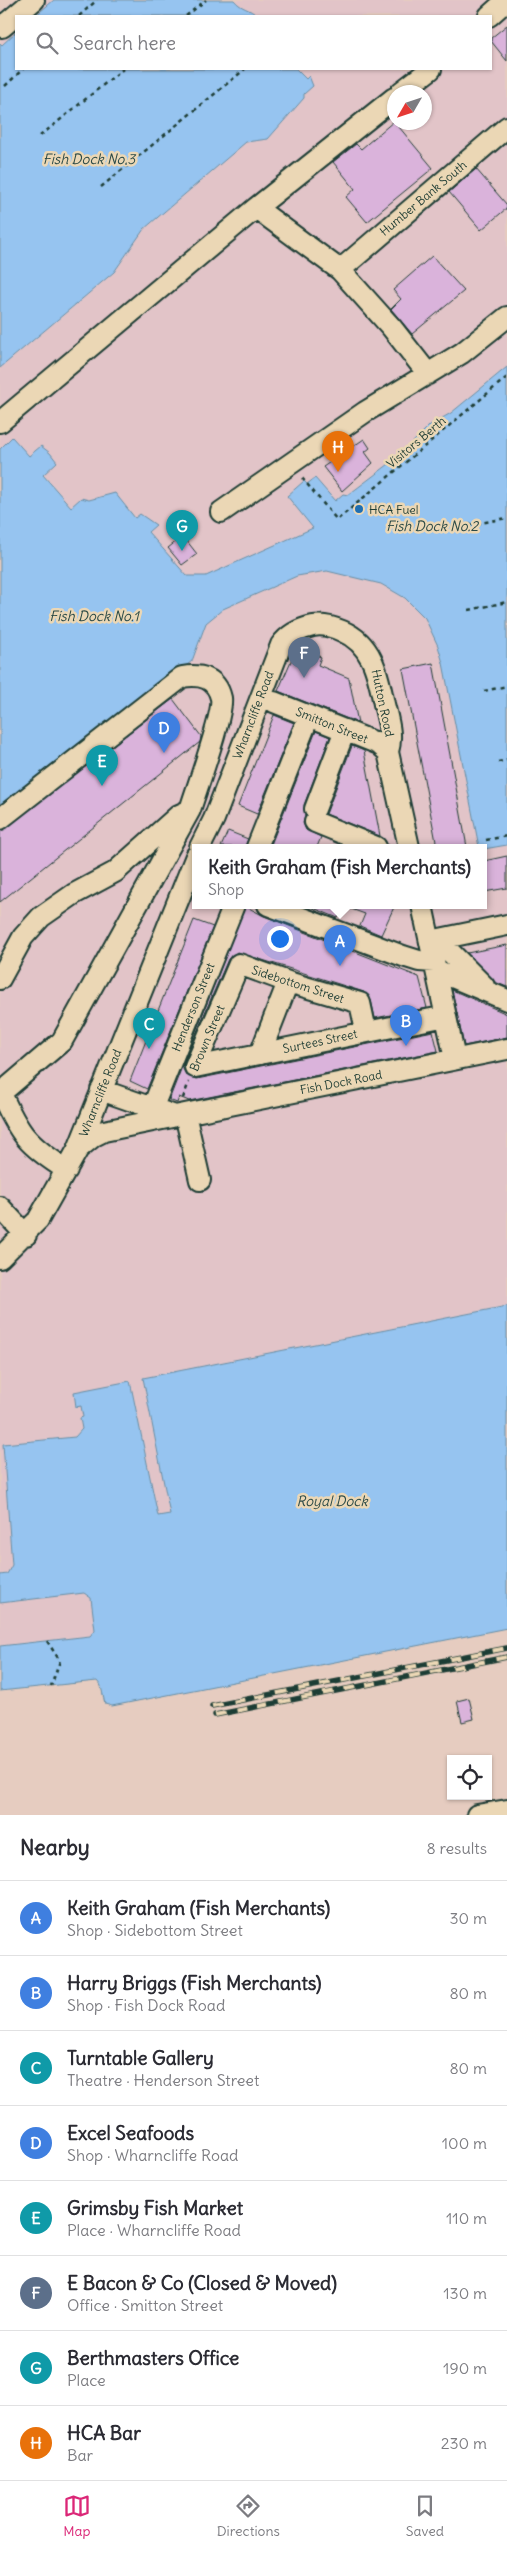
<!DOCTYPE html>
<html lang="en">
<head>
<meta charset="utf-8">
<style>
	body { margin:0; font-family:Delius,sans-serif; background:#f2f2f3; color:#2b2b33 }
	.controls { position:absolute; right:15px; bottom:15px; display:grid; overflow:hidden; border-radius:0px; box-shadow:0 1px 4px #0004 }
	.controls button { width:45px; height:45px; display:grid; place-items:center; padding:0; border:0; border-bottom:1px solid #e1e1e2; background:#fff; color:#2b2b33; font:25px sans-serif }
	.compass { position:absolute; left:387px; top:85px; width:45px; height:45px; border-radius:50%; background:#fff; box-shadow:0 1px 4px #0004; rotate:231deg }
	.you { position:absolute; left:279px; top:938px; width:18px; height:18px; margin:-12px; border:4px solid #fff; border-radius:50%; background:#1a73e8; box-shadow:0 0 0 8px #1a73e833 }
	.badge { display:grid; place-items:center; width:32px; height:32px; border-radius:50%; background:#db2777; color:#fff; font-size:16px; font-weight:700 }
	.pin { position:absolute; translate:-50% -41px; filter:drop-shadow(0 1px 2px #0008) }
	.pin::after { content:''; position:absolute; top:26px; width:18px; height:15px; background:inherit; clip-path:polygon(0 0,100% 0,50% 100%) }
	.popup { position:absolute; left:192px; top:844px; width:295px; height:65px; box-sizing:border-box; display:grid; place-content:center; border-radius:0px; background:#fff; filter:drop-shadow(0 1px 4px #0005); font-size:16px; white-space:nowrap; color:#7c7c81 }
	.popup b { font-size:19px; color:#2b2b33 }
	.popup::after { content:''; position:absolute; left:50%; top:100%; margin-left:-10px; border:10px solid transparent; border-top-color:#fff }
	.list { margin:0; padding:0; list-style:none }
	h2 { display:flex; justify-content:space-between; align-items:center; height:65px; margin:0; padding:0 20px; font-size:21px }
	h2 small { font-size:16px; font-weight:400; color:#7c7c81 }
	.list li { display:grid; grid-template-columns:32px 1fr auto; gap:15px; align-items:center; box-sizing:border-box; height:75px; padding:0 20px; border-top:1px solid #e1e1e2 }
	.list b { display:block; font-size:19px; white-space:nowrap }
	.list p { margin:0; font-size:16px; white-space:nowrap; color:#7c7c81 }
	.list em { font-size:16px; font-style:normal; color:#7c7c81 }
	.icon { flex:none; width:28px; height:28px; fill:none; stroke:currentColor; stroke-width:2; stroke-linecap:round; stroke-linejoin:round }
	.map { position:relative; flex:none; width:507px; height:1815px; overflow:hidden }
	.search { position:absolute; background:#fff; box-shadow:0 1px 4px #0004; left:15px; right:15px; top:15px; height:55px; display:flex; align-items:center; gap:12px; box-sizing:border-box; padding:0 18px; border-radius:0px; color:#7c7c81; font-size:19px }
	.sheet { height:665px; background:#fff }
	nav { display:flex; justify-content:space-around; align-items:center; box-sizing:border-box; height:70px; border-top:1px solid #e1e1e2; background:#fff; font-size:14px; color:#7c7c81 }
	nav a { display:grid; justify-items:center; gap:2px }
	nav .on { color:#db2777 }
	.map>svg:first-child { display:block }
</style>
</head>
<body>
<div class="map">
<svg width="507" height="1815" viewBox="0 0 507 1815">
	<rect width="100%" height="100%" fill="#e6ccc0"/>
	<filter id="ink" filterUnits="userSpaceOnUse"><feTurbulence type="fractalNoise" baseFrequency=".02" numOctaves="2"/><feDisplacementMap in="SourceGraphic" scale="10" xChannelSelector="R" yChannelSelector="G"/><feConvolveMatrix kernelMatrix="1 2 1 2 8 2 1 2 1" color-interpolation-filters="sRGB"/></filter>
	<g filter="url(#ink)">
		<path fill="#e2c4c8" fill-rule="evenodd" d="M14 0H54L35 16H16V32L1 45 0 12Z
			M234 0H507V367L451 413 430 425 397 458 347 495 335 501 315 478 307 484 304 481 313 528 206 576 196 577 187 576 177 568 148 532 155 526 136 518 115 494 89 500 83 499 71 507 43 474 40 446 29 457 12 437 0 449V368L114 272 144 229 246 142 268 138 304 98 308 77 306 79 296 69H491V16H257L240 7ZM394 92H424V122H394Z
			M317 571 342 572 381 584 405 598 425 618 438 646 443 663 479 847H196V905H484V849L507 845V1306L143 1378 170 1514 158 1516 130 1381 77 1406H81L83 1417 80 1419 82 1429 75 1437 3 1444 12 1565 7 1574 0 1575V815L192 661 206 622 223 609 297 576Z
			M84 1593 91 1598 92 1605 95 1630 90 1636 0 1646V1603Z"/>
		<path fill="#96c4f0" stroke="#668ea5" d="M54 0H234C242 10 250 8 257 16H35Z
			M16 32V69H296L306 79 309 76 313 86 304 94V98L268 139 246 142 144 229 114 272 0 368V43L2 45Z
			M507 367V845L484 849V847H479L443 663 438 646 425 618 405 598 381 584 327 571 297 576 223 609 206 623 192 661 0 814V449L12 437 29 456 41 446 50 453 57 462 43 475 71 507 81 498 89 500 115 493 135 518 140 514 156 525 148 532 187 576H206L313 528 287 496 304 481 307 484 315 478 335 501 343 494 348 495 397 458 430 425 451 413Z
			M507 1306V1628L112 1706 105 1704 101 1686 97 1681 0 1691V1646L90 1636 95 1630 91 1598 84 1593 0 1603V1575L7 1574 12 1565 3 1444 75 1437 82 1429 80 1418 83 1417 81 1406 76 1407 74 1392 130 1381 158 1516 170 1514 143 1378Z"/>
		<path fill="#dab3db" stroke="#1f3d34" d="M507 25V61L491 41V38Z
			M394 121 433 168 367 222 346 197 355 189 333 162 356 144 361 149Z
			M476 169 507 205V208L481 230 449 192Z
			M432 256 464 291 412 334 391 309 401 299 393 290Z
			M364 439 370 448 365 452 373 463 342 491 323 467Z
			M183 536 197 554 182 565 168 548Z
			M297 647 321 657 318 665 349 678 358 723 278 691Z
			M433 663 467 847H437L403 669Z
			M173 699 201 736 200 742 0 902V832Z
			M274 715 294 723 257 814 238 806Z
			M316 731 330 737 304 805 305 816 303 823 306 830 321 837 317 847H270Z
			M352 746 364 751 380 836 326 814Z
			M228 831 248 839 245 847H221Z
			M507 856V888L484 892V861Z
			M306 905H395L381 935 360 926 365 914 343 906 338 918Z
			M245 906 264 916 419 977 427 1008 375 1018 371 1000 364 992 237 952 228 959 184 1062 183 1069 186 1075 197 1079 433 1031 438 1051 189 1101 179 1097 177 1103 169 1100Z
			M194 920 213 927 147 1089 130 1081Z
			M507 945V987L495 982 467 953Z
			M452 990 507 1014V1037L464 1046Z
			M469 1698 474 1719 462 1722 457 1701Z"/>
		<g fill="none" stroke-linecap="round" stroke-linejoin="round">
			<g stroke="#1f3d34" stroke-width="24">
				<path id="minor" d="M489 16 507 0
					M2 27 34 0
					M401 92 431 69
					M256 208 340 270 392 328 428 374
					M340 270 507 127
					M0 422 256 208 394 98
					M221 512 365 412 462 353 507 317
					M274 702 379 744 388 752
					M315 809 345 730
					M0 819 182 677C200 674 216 677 221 698 224 714 196 790 190 810
					M315 822 376 847
					M200 847 214 819 281 645C289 634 299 629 313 626 323 624 333 627 342 631 373 644 378 675 384 704 388 721 393 735 388 752L409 847
					M257 847 309 716
					M268 905 403 956 419 961 434 962
					M422 905 455 1059
					M438 940 484 986
					M430 941 507 925
					M436 970 507 1000
					M0 979 23 937 41 917 74 894 115 872 179 815 190 810 62 1041 1 1093
					M260 1054 288 982
					M195 1067 239 964 288 982 360 1003 366 1031
					M195 1067 446 1016
					M101 1090 175 1116 507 1049
					M0 1091C19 1134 27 1145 67 1170
					M152 1109 234 905
					M185 1114 200 1180
					M78 1149 94 1136 104 1131 172 1117
					M0 1207 26 1235
					M0 1258 38 1220 78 1149 196 856
					M477 1815 507 1810"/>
			</g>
			<path stroke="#1f3d34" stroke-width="2.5" stroke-dasharray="4 4" stroke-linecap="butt" d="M79 16 97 0
				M186 16 206 0
				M5 86 23 69
				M40 136 123 69
				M101 187 245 69
				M302 478 337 520 507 377
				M453 528 507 518
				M469 610 507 602
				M484 691 507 686
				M498 762 507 760
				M486 840 507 836
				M183 1098 189 1082
				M47 1641 60 1661 51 1686"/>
			<use href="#minor" stroke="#ebd7b5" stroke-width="20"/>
			<g stroke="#1f3d34" stroke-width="5.5">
				<path id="rail" d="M212 1706 507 1648
					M215 1715 507 1657"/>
			</g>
			<use href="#rail" stroke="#ebd7b5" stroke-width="4" stroke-dasharray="11" stroke-linecap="butt"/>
		</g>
	</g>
	<circle fill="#1f6fb2" stroke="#ebd7b5" stroke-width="2" cx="359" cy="509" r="5"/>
	<g text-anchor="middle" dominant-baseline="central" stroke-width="5" stroke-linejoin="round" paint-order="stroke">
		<g font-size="12" fill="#1f3d34" stroke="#ebd7b5">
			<text transform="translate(423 198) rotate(-40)">Humber Bank South</text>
			<text transform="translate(416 442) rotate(-40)">Visitors Berth</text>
			<text transform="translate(383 703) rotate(78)">Hutton Road</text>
			<text transform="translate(253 715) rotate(-69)">Wharncliffe Road</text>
			<text transform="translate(332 725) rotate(22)">Smitton Street</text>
			<text transform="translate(298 984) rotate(18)">Sidebottom Street</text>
			<text transform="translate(193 1007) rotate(-68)">Henderson Street</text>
			<text transform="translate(207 1038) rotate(-67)">Brown Street</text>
			<text transform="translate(320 1041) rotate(-12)">Surtees Street</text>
			<text transform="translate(341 1082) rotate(-11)">Fish Dock Road</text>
			<text transform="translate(100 1093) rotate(-68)">Wharncliffe Road</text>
		</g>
		<g font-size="12" fill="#1f3d34" stroke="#ebd7b5" text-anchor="start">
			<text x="369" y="509">HCA Fuel</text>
		</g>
		<g font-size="14" font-style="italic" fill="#2b4a47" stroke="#ebd7b5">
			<text x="89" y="159">Fish Dock No.3</text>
			<text x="432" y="526">Fish Dock No.2</text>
			<text x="94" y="616">Fish Dock No.1</text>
			<text x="332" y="1501">Royal Dock</text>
		</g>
	</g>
</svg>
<div class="controls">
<button><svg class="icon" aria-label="locate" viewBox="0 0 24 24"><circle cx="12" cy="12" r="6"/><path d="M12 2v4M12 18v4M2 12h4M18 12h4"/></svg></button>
</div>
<svg class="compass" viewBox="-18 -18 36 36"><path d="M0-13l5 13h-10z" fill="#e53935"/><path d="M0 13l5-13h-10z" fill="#7c7c81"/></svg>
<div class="you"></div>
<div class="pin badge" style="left:340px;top:966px;background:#3f7fe0">A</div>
<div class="popup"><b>Keith Graham (Fish Merchants)</b>Shop</div>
<div class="pin badge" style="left:406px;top:1046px;background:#3f7fe0">B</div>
<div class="pin badge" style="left:149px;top:1049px;background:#0f9aa8">C</div>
<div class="pin badge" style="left:164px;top:753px;background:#3f7fe0">D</div>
<div class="pin badge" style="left:102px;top:786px;background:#0f9aa8">E</div>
<div class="pin badge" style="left:304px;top:678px;background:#5c6f8a">F</div>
<div class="pin badge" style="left:182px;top:551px;background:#0f9aa8">G</div>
<div class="pin badge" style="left:338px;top:472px;background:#e8710a">H</div>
<div class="search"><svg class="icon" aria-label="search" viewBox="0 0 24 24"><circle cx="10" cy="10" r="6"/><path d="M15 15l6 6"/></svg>Search here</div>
</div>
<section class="sheet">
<h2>Nearby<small>8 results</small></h2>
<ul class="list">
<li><span class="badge" style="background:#3f7fe0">A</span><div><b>Keith Graham (Fish Merchants)</b><p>Shop · Sidebottom Street</p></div><em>30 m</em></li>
<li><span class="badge" style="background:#3f7fe0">B</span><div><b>Harry Briggs (Fish Merchants)</b><p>Shop · Fish Dock Road</p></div><em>80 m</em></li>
<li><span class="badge" style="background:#0f9aa8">C</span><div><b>Turntable Gallery</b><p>Theatre · Henderson Street</p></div><em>80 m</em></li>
<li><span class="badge" style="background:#3f7fe0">D</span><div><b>Excel Seafoods</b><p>Shop · Wharncliffe Road</p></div><em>100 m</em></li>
<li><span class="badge" style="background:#0f9aa8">E</span><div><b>Grimsby Fish Market</b><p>Place · Wharncliffe Road</p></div><em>110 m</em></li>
<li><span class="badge" style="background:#5c6f8a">F</span><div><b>E Bacon &amp; Co (Closed &amp; Moved)</b><p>Office · Smitton Street</p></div><em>130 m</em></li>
<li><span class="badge" style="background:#0f9aa8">G</span><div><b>Berthmasters Office</b><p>Place</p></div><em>190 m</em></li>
<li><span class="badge" style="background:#e8710a">H</span><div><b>HCA Bar</b><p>Bar</p></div><em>230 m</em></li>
</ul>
</section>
<nav>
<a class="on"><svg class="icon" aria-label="map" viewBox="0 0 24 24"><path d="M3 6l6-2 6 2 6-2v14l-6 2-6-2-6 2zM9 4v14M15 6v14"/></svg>Map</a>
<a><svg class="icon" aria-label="directions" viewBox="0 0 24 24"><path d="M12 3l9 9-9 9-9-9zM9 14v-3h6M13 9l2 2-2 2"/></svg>Directions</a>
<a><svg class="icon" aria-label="saved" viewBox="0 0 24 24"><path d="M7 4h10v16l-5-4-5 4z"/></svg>Saved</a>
</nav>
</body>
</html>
